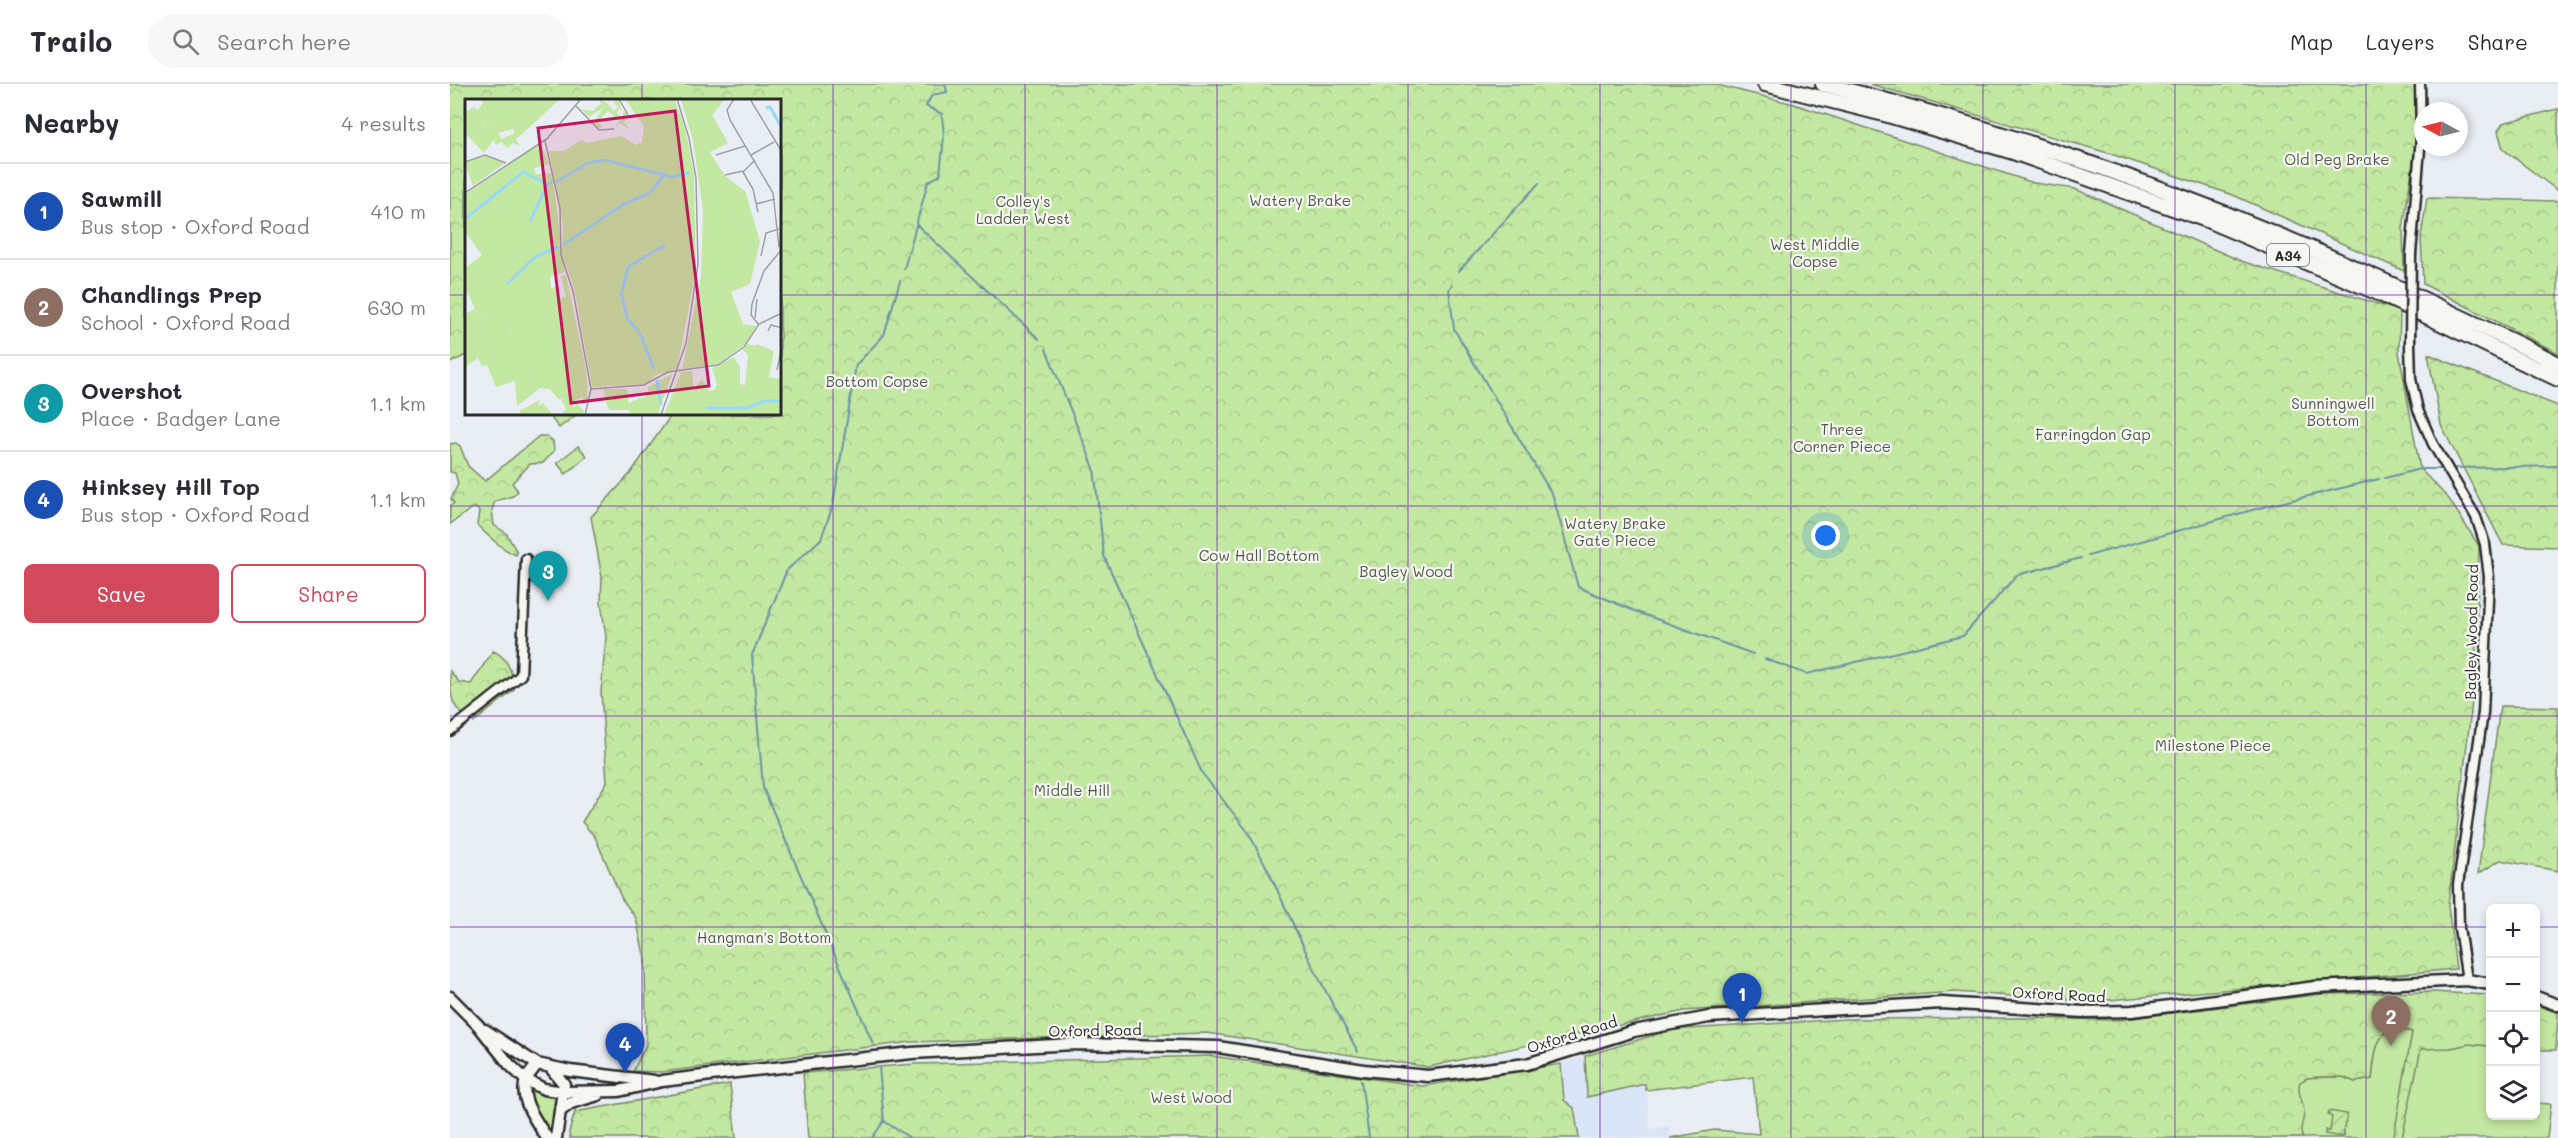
<!DOCTYPE html>
<html lang="en">
<head>
<meta charset="utf-8">
<style>
	body { margin:0; font-family:Mali,sans-serif; background:#f7f7f7; color:#2b2b33 }
	.controls { position:absolute; right:18px; bottom:18px; display:grid; overflow:hidden; border-radius:9px; box-shadow:0 3px 9px #0003 }
	.controls button { width:54px; height:54px; display:grid; place-items:center; padding:0; border:0; border-bottom:2px solid #e1e1e2; background:#fff; color:#2b2b33; font:30px sans-serif }
	.compass { position:absolute; left:1964px; top:18px; width:54px; height:54px; border-radius:50%; background:#fff; box-shadow:0 3px 9px #0003; rotate:277deg }
	.you { position:absolute; left:1376px; top:452px; width:21px; height:21px; margin:-15px; border:4px solid #fff; border-radius:50%; background:#1a73e8; box-shadow:0 0 0 9px #1a73e833 }
	.badge { display:grid; place-items:center; width:39px; height:39px; border-radius:50%; background:#d1495b; color:#fff; font-size:20px; font-weight:700 }
	.pin { position:absolute; translate:-50% -50px; filter:drop-shadow(0 2px 3px #0008) }
	.pin::after { content:''; position:absolute; top:32px; width:21px; height:18px; background:inherit; clip-path:polygon(0 0,100% 0,50% 100%) }
	.list { margin:0; padding:0; list-style:none }
	h2 { display:flex; justify-content:space-between; align-items:center; height:78px; margin:0; padding:0 24px; font-size:26px }
	h2 small { font-size:20px; font-weight:400; color:#7c7c81 }
	.list li { display:grid; grid-template-columns:39px 1fr auto; gap:18px; align-items:center; box-sizing:border-box; height:96px; padding:0 24px; border-top:2px solid #e1e1e2 }
	.list b { display:block; font-size:22px; white-space:nowrap }
	.list p { margin:0; font-size:20px; white-space:nowrap; color:#7c7c81 }
	.list em { font-size:20px; font-style:normal; color:#7c7c81 }
	.actions { display:flex; gap:12px; padding:18px 24px }
	.actions a { flex:1; padding:14px 0; border:2px solid #d1495b; border-radius:9px; text-align:center; font-size:21px; color:#d1495b }
	.actions .main { background:#d1495b; color:#fff }
	.icon { flex:none; width:33px; height:33px; fill:none; stroke:currentColor; stroke-width:2; stroke-linecap:round; stroke-linejoin:round }
	.map { position:relative; flex:none; width:2108px; height:1054px; overflow:hidden }
	header { display:flex; align-items:center; gap:36px; box-sizing:border-box; height:84px; padding:0 30px; background:#fff; border-bottom:2px solid #e1e1e2 }
	header strong { font-size:28px }
	nav { display:flex; gap:33px; margin-inline-start:auto; font-size:21px }
	.search { width:420px; height:54px; background:#f7f7f7; display:flex; align-items:center; gap:15px; box-sizing:border-box; padding:0 21px; border-radius:33px; color:#7c7c81; font-size:22px }
	main { display:flex }
	aside { flex:1; background:#fff }
	.map>svg:first-child { display:block }
</style>
</head>
<body>
<header>
<strong>Trailo</strong>
<div class="search"><svg class="icon" aria-label="search" viewBox="0 0 24 24"><circle cx="10" cy="10" r="6"/><path d="M15 15l6 6"/></svg>Search here</div>
<nav><a>Map</a><a>Layers</a><a>Share</a></nav>
</header>
<main>
<aside>
<h2>Nearby<small>4 results</small></h2>
<ul class="list">
<li><span class="badge" style="background:#1a4fb4">1</span><div><b>Sawmill</b><p>Bus stop · Oxford Road</p></div><em>410 m</em></li>
<li><span class="badge" style="background:#8d6e63">2</span><div><b>Chandlings Prep</b><p>School · Oxford Road</p></div><em>630 m</em></li>
<li><span class="badge" style="background:#0f9aa8">3</span><div><b>Overshot</b><p>Place · Badger Lane</p></div><em>1.1 km</em></li>
<li><span class="badge" style="background:#1a4fb4">4</span><div><b>Hinksey Hill Top</b><p>Bus stop · Oxford Road</p></div><em>1.1 km</em></li>
</ul>
<div class="actions"><a class="main">Save</a><a>Share</a></div>
</aside>
<div class="map">
<svg width="2108" height="1054" viewBox="0 0 2108 1054">
	<defs>
		<pattern id="forest-crowns" width="20" height="18" patternUnits="userSpaceOnUse" patternTransform="scale(1.5)"><rect width="20" height="18" fill="#c3e8a2"/><path d="M2 6a3 3 0 1 1 6 0M12 15a3 3 0 1 1 6 0" fill="none" stroke="#a8c78c"/></pattern>
		<pattern id="garden-furrows" width="10" height="10" patternUnits="userSpaceOnUse" patternTransform="scale(1.5)"><rect width="10" height="10" fill="#c3e8a2"/><path d="M-1 1l2-2M0 10L10 0M9 11l2-2" fill="none" stroke="#a8c78c"/></pattern>
	</defs>
	<rect width="100%" height="100%" fill="#e9eef4"/>
	<filter id="ink" filterUnits="userSpaceOnUse"><feTurbulence type="fractalNoise" baseFrequency=".0167" numOctaves="2"/><feDisplacementMap in="SourceGraphic" scale="12" xChannelSelector="R" yChannelSelector="G"/><feConvolveMatrix kernelMatrix="1 2 1 2 8 2 1 2 1" color-interpolation-filters="sRGB"/></filter>
	<g filter="url(#ink)">
		<path fill="#dae5f7" d="M1135 972 1137 1013 1196 999 1200 1045 1219 1042 1220 1054H1129L1124 1024 1114 1016 1111 980Z"/>
		<path fill="#c3e8a2" stroke="#778a66" stroke-width="1.5" d="M107 330H127L109 344 101 334Z
			M128 362 137 372 116 390 107 379Z
			M1943 943 1962 948 1961 963 2001 964 2019 960 2040 962V1032H2086V1019L2101 1020 2097 1054H1836L1838 994 1893 993 1905 998 1922 995C1924 978 1924 951 1943 943Z
			M81 1007 108 1014 102 1048 99 1050 83 1022Z"/>
		<path fill="url(#forest-crowns)" stroke="#778a66" stroke-width="1.5" d="M0 0H1263L1344 20 1584 99 1625 105 1791 177 1950 227 1949 268 1970 385 1999 415 2029 462 2025 592 1998 822 2006 885 1659 916H1616L1505 908 1234 927 978 983 757 949 461 958 211 988 183 987 196 961 195 875 186 834 172 815 145 753 132 738 157 698 151 608 156 553 151 518 152 493 141 433 180 390 222 330H330V16H16V271L0 279Z
			M1420 0H1967V53L1953 145 1954 187 1783 111 1658 69Z
			M2108 25V107L2053 65 2048 47 2053 39Z
			M1977 114 2108 117V269L1973 200 1971 153Z
			M1978 270 2108 322V463L2053 461 1991 341Z
			M89 352H96L103 357 104 367 93 379 80 380 62 399 68 407 63 412 45 417 42 426 44 441 56 449 67 468 66 471C54 467 37 451 27 441L29 427 24 423 0 440V422L4 419 1 415 8 400 5 389 0 388V360L6 359 10 362 18 382 35 397Z
			M43 567C59 573 63 592 64 606L24 638C0 626 0 611 0 587L9 598 21 600Z
			M2050 622 2108 623V787L2050 776 2028 790Z
			M1982 908 2040 911V962L2019 960 2001 964 1971 965 1952 1054H1945L1944 1051 1962 948 1943 943C1924 951 1924 978 1922 995L1905 998 1893 993H1866L1857 994 1850 998C1846 1008 1854 1018 1854 1029 1854 1039 1848 1045 1853 1054H1220L1265 1046 1309 1050 1303 993 1196 1006 1195 1000 1137 1013 1135 972 1221 946 1396 935 1571 934 1666 936 1872 910Z
			M2086 921 2108 929 2106 966H2086Z
			M761 972 973 1002 1111 980 1114 1016 1124 1024 1129 1054H358L353 989 465 980Z
			M280 1000 286 1054H120L119 1048 125 1028Z"/>
		<path fill="url(#garden-furrows)" stroke="#778a66" stroke-width="1.5" d="M1879 1027 1897 1030 1893 1053 1875 1050V1046L1880 1047 1882 1033 1878 1031Z"/>
		<g fill="none" stroke-linecap="round" stroke-linejoin="round">
			<path stroke="#6c93a6" stroke-width="2" d="M467 141 589 255
				M454 185 478 98 490 91 494 52 492 30 476 22 482 11 497 8 495 0
				M1009 187 1089 99
				M1002 201 999 205 1004 245 1103 412 1128 503 1187 528 1303 570
				M596 265 644 384 654 472 752 689 798 748 815 780 865 887 908 968
				M2006 384 2108 382
				M1935 394 1970 385H1990
				M1638 472 1813 423 1929 395
				M1315 575 1357 590 1513 552 1567 491 1631 474
				M424 962 313 704 302 571 337 486 371 455 383 421 406 281 434 251 450 197
				M429 983 434 1037 460 1054
				M911 997 919 1054
				M422 1054 434 1037"/>
			<g stroke="#2b2b2b" stroke-width="13">
				<path id="minor" d="M1961 170 1971 53 1970 0
					M1960 260 1961 295 1968 326 1983 360 2026 433 2035 460 2039 493 2033 629 2008 801 2009 844 2017 896
					M0 647 71 591 76 475"/>
			</g>
			<g stroke="#2b2b2b" stroke-width="15">
				<path id="tertiary" d="M0 913 28 941 59 980 76 996 94 1005 114 1008 169 1007 212 997 286 988 462 969 624 960 768 963 914 986 978 992 1077 980 1184 947 1259 933 1492 919 1634 928 1682 927 1865 903 2017 896 2040 900
					M2086 913 2108 921
					M35 946 87 980 120 987 204 997
					M87 980C84 985 78 991 76 996 69 1016 87 1038 97 1054
					M100 983 114 1000 106 1054
					M110 1027 121 1019 148 1011"/>
			</g>
			<g stroke="#2b2b2b" stroke-width="18">
				<path id="trunk" d="M1315 0 1438 31 1560 67 1757 136 1924 207 2108 295
					M1373 0C1589 54 1798 131 1998 227 2035 245 2072 261 2108 280"/>
			</g>
			<use href="#minor" stroke="#f6f6f2" stroke-width="8"/>
			<use href="#tertiary" stroke="#f6f6f2" stroke-width="10"/>
			<use href="#trunk" stroke="#f6f6f2" stroke-width="14"/>
			<g stroke="#2b2b2b" stroke-width="13" stroke-linecap="butt">
				<path id="minor-bridge" d="M1960 260 1961 170"/>
			</g>
			<use href="#minor-bridge" stroke="#f6f6f2" stroke-width="8"/>
		</g>
	</g>
	<path fill="none" stroke="#7b2cbf" stroke-width="1.5" stroke-opacity="0.55" d="M192 0V16M383 0V1054M575 0V1054M767 0V1054M958 0V1054M1150 0V1054M1341 0V1054M1533 0V1054M1725 0V1054M1916 0V1054M0 211H16M330 211H2108M192 330V1054M0 422H2108M0 632H2108M0 843H2040M2086 843H2108"/>
	<g text-anchor="middle" dominant-baseline="central" stroke-width="4.5" stroke-linejoin="round" paint-order="stroke">
		<rect fill="#f6f6f2" stroke="#686867" stroke-width="1.5" x="1817" y="160" width="42" height="22" rx="4.5"/>
		<g font-size="14" font-weight="bold" fill="#2b2b2b">
			<text x="1838" y="171">A34</text>
		</g>
		<g font-size="15" fill="#515a49" stroke="#f6f6f2">
			<text x="1887" y="75">Old Peg Brake</text>
			<text x="850" y="116">Watery Brake</text>
			<text x="573" y="117">Colley's<tspan x="573" dy="17">Ladder West</tspan></text>
			<text x="1365" y="160">West Middle<tspan x="1365" dy="17">Copse</tspan></text>
			<text x="427" y="297">Bottom Copse</text>
			<text x="1883" y="319">Sunningwell<tspan x="1883" dy="17">Bottom</tspan></text>
			<text x="1392" y="345">Three<tspan x="1392" dy="17">Corner Piece</tspan></text>
			<text x="1643" y="350">Farringdon Gap</text>
			<text x="1165" y="439">Watery Brake<tspan x="1165" dy="17">Gate Piece</tspan></text>
			<text x="809" y="471">Cow Hall Bottom</text>
			<text x="956" y="487">Bagley Wood</text>
			<text x="1763" y="661">Milestone Piece</text>
			<text x="622" y="706">Middle Hill</text>
			<text x="314" y="853">Hangman's Bottom</text>
			<text x="741" y="1013">West Wood</text>
		</g>
		<g font-size="15" fill="#2b2b2b" stroke="#f6f6f2">
			<text transform="translate(2021 548) rotate(-89)">Bagley Wood Road</text>
			<text transform="translate(1609 910) rotate(3)">Oxford Road</text>
			<text transform="translate(645 946) rotate(-1)">Oxford Road</text>
			<text transform="translate(1122 950) rotate(-17)">Oxford Road</text>
		</g>
	</g>
	<g transform="translate(15 15)">
		<rect width="316" height="316" fill="#e9eef4"/>
		<path d="M16 0H95L56 36 52 29 33 34 24 20 17 21 29 40 19 54 0 34V14L8 8 13 11 18 4ZM216 0H260L247 16 263 44 243 54 236 40 228 41ZM18 56 40 64 8 87 0 64ZM10 210 15 221 24 218 39 231 45 229 47 239 98 249 110 268 111 279 118 281 117 298 107 303 109 309 111 304 119 312 117 316H97L101 310 96 300 100 299 93 300 85 290 75 289 52 307 50 282 31 288 22 266 17 267 13 259 0 268V215ZM291 245 309 252 304 278 316 280V302H300L277 309 276 316H202L224 310 277 309 285 259ZM75 301 73 307 78 304 88 316H57L54 312Z" fill="#c3e8a2"/>
		<path d="M133 0 142 4 149 12 153 8 148 3 153 0 157 11 154 9 152 14 158 20V12L162 14 159 23 165 31 155 24 150 28 155 22 143 12 132 23 137 27 134 30 128 24 139 8 124 18 116 10 128 12 136 4ZM160 0H209L220 28 229 75 231 170 212 270 191 276 182 285 127 288 109 188 97 156 98 126 84 52H99L116 41 122 44 156 37 171 46 177 43 179 27ZM216 0H236L233 8 244 15 260 0 247 16 251 22 236 40 261 78 280 92 295 142 285 185 266 193 278 225 291 227 282 244 253 265 217 270 236 177 238 112 228 41ZM17 20H24L37 40 50 34 48 30 53 28 56 36 51 40 55 47 48 44 42 49 36 43 31 46ZM75 44 84 65 69 69 71 75 87 74 100 173 85 178 86 189 92 188 94 200 101 198 96 177 101 176 121 271 123 303H118L116 285 95 286 96 282H118L111 279 109 270 99 271 100 279H95L93 252 47 239 45 229 39 232 24 218 15 221 0 188V169L17 156 0 133V96ZM283 245 290 247 277 309 313 301 316 302V316H276V309H251L199 316 216 273 227 272 229 290 237 280 244 292 249 291 252 286 247 269 269 258 275 268V285L280 286 283 256 278 251ZM47 248 84 258 87 252 80 280 93 283 92 292H88L90 284 82 283 74 288 71 283H50L58 281 56 261 60 263 54 252 63 261 62 266 68 255ZM207 275 193 315 165 316 164 311H145L141 304 139 290H162L164 304 183 296V288Z" fill="#c3e8a2"/>
		<path fill="none" stroke="#97d9f8" stroke-width="3" d="M301 9 305 8 317 29M193 74 206 78 225 74M91 83 123 64 140 61 192 74M186 93 198 77M0 120 58 73 82 85M65 123 82 85 87 84M98 146 159 105 185 94M42 185 70 158 93 148M157 192 163 168 200 146M156 193 162 219 174 233M175 234 189 270M192 281 196 306M241 309H282L300 302H317"/>
		<path fill="none" stroke="#9da0a4" stroke-width="1.5" d="M116 0 80 42 95 109 96 156 108 192 126 290 120 316M154 0 163 16M269 0 262 11 265 21 308 94 314 148M285 0 317 53M110 6 134 31 149 30M251 56 280 47M286 56 309 43M290 61 278 73 288 90 293 113M0 63 20 56 41 64M260 76 278 72M0 94 83 39M291 105 310 100M296 157 301 134 314 130M290 219 292 200M294 226 286 216 287 205 299 172 317 150M303 232 306 226 317 229M312 271 317 247M126 290 179 286 203 273 253 266 279 248 294 225 317 214M196 316 221 244 233 165 231 79 224 39 212 0"/>
		<path fill="#c2185b" fill-opacity="0.15" stroke="#c2185b" stroke-width="3" d="M210 12 244 287 106 304 73 29Z"/>
		<rect width="316" height="316" fill="none" stroke="#2b2b2b" stroke-width="3"/>
	</g>
</svg>
<div class="controls">
<button>+</button>
<button>−</button>
<button><svg class="icon" aria-label="locate" viewBox="0 0 24 24"><circle cx="12" cy="12" r="6"/><path d="M12 2v4M12 18v4M2 12h4M18 12h4"/></svg></button>
<button><svg class="icon" aria-label="layers" viewBox="0 0 24 24"><path d="M12 4l9 5-9 5-9-5zM3 14l9 5 9-5"/></svg></button>
</div>
<svg class="compass" viewBox="-18 -18 36 36"><path d="M0-13l5 13h-10z" fill="#e53935"/><path d="M0 13l5-13h-10z" fill="#7c7c81"/></svg>
<div class="you"></div>
<div class="pin badge" style="left:1292px;top:939px;background:#1a4fb4">1</div>
<div class="pin badge" style="left:1941px;top:962px;background:#8d6e63">2</div>
<div class="pin badge" style="left:98px;top:517px;background:#0f9aa8">3</div>
<div class="pin badge" style="left:175px;top:989px;background:#1a4fb4">4</div>
</div>
</main>
</body>
</html>
